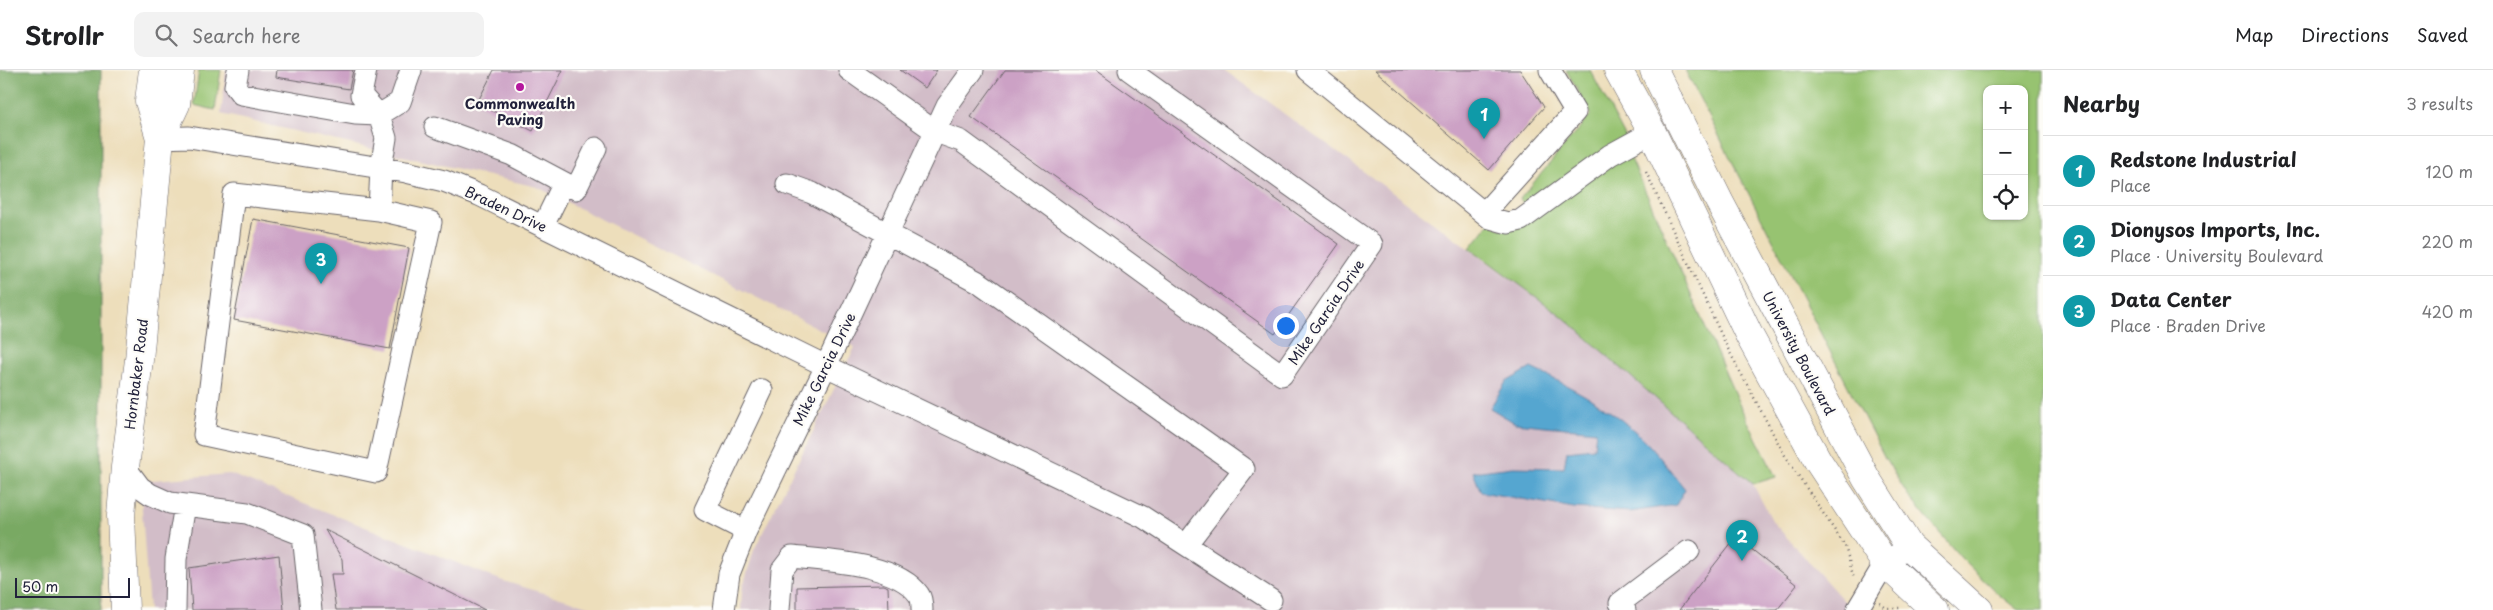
<!DOCTYPE html>
<html lang="en">
<head>
<meta charset="utf-8">
<style>
	body { margin:0; font-family:"Playpen Sans",sans-serif; background:#f2f2f2; color:#202124 }
	.controls { position:absolute; right:15px; top:15px; display:grid; overflow:hidden; border-radius:10px; box-shadow:0 1px 4px #0004 }
	.controls button { width:45px; height:45px; display:grid; place-items:center; padding:0; border:0; border-bottom:1px solid #e0e0e0; background:#fff; color:#202124; font:25px sans-serif }
	.scale { position:absolute; left:15px; bottom:12px; width:115px; box-sizing:border-box; padding-left:5px; border:2px solid #22223b; border-top:0; font-size:14px; line-height:18px; white-space:nowrap; color:#22223b; -webkit-text-stroke:4px #fdfcf7; paint-order:stroke }
	.you { position:absolute; left:1285px; top:255px; width:18px; height:18px; margin:-12px; border:4px solid #fff; border-radius:50%; background:#1a73e8; box-shadow:0 0 0 8px #1a73e833 }
	.badge { display:grid; place-items:center; width:32px; height:32px; border-radius:50%; background:#0f766e; color:#fff; font-size:16px; font-weight:700 }
	.pin { position:absolute; translate:-50% -41px; filter:drop-shadow(0 1px 2px #0008) }
	.pin::after { content:''; position:absolute; top:26px; width:18px; height:15px; background:inherit; clip-path:polygon(0 0,100% 0,50% 100%) }
	.list { margin:0; padding:0; list-style:none }
	h2 { display:flex; justify-content:space-between; align-items:center; height:65px; margin:0; padding:0 20px; font-size:21px }
	h2 small { font-size:16px; font-weight:400; color:#757577 }
	.list li { display:grid; grid-template-columns:32px 1fr auto; gap:15px; align-items:center; box-sizing:border-box; height:70px; padding:0 20px; border-top:1px solid #e0e0e0 }
	.list b { display:block; font-size:19px; white-space:nowrap }
	.list p { margin:0; font-size:16px; white-space:nowrap; color:#757577 }
	.list em { font-size:16px; font-style:normal; color:#757577 }
	.icon { flex:none; width:28px; height:28px; fill:none; stroke:currentColor; stroke-width:2; stroke-linecap:round; stroke-linejoin:round }
	.map { position:relative; flex:none; width:2043px; height:540px; overflow:hidden }
	header { display:flex; align-items:center; gap:30px; box-sizing:border-box; height:70px; padding:0 25px; background:#fff; border-bottom:1px solid #e0e0e0 }
	header strong { font-size:24px }
	nav { display:flex; gap:28px; margin-inline-start:auto; font-size:18px }
	.search { width:350px; height:45px; background:#f2f2f2; display:flex; align-items:center; gap:12px; box-sizing:border-box; padding:0 18px; border-radius:10px; color:#757577; font-size:19px }
	main { display:flex }
	aside { flex:1; background:#fff }
	.map>svg:first-child { display:block }
</style>
</head>
<body>
<header>
<strong>Strollr</strong>
<div class="search"><svg class="icon" aria-label="search" viewBox="0 0 24 24"><circle cx="10" cy="10" r="6"/><path d="M15 15l6 6"/></svg>Search here</div>
<nav><a>Map</a><a>Directions</a><a>Saved</a></nav>
</header>
<main>
<div class="map">
<svg width="2043" height="540" viewBox="0 0 2043 540">
	<rect width="100%" height="100%" fill="#fdfcf7"/>
	<filter id="ink" filterUnits="userSpaceOnUse"><feTurbulence type="fractalNoise" baseFrequency=".02" numOctaves="2"/><feDisplacementMap in="SourceGraphic" scale="10" xChannelSelector="R" yChannelSelector="G"/><feConvolveMatrix kernelMatrix="1 2 1 2 8 2 1 2 1" color-interpolation-filters="sRGB"/></filter>
	<filter id="wash" filterUnits="userSpaceOnUse"><feTurbulence type="fractalNoise" baseFrequency=".0096" numOctaves="4" result="noise"/><feDisplacementMap in="SourceGraphic" scale="20" xChannelSelector="R" yChannelSelector="G"/><feGaussianBlur stdDeviation="1.12" result="paint"/><feColorMatrix in="noise" values="0 0 0 0 0 0 0 0 0 0 0 0 0 0 0 0 0 1.4 0 .05"/><feComposite in="paint" operator="in"/></filter>
	<g filter="url(#wash)">
		<rect width="100%" height="100%" fill="#eddebb"/>
		<path fill="#d2bdc8" d="M226 0H1224L1562 246 1748 405 1773 452 1852 540H741L742 520 754 480 855 277 537 117 221 44Z
			M230 404 503 511 601 540H149L140 411Z"/>
		<path fill="#97c371" stroke="#5c7256" fill-rule="evenodd" d="M199 0H221L215 40 194 35Z
			M1566 0H1590L1627 70 1529 139 1520 129 1591 44Z
			M1685 0H2043V540H2018L1999 525 1962 489 1937 460 1909 427 1885 388ZM1987 19H2024V146H1987Z
			M1628 82 1740 336 1776 407 1753 414 1562 246 1470 178 1490 153 1501 159Z"/>
		<path fill="#79a963" stroke="#4e664f" d="M0 0H101V540H0Z"/>
		<path fill="#55a6d0" stroke="#3c6486" d="M1531 298C1574 318 1616 340 1649 375 1662 389 1673 404 1685 419L1676 435 1630 442 1574 438 1481 422 1473 402 1513 397 1564 398 1567 381 1594 378 1596 361 1515 353 1490 338 1506 312Z"/>
		<g id="blocks">
			<path fill="#cca1c5" d="M277 0H353L349 19 276 7Z
				M494 0H563L533 61 477 33Z
				M900 0H937L925 18Z
				M1005 0H1095L1339 174 1275 264 971 47Z
				M1375 0H1520L1544 37 1489 100Z
				M253 149 409 178 390 279 234 250Z
				M325 460 485 540H336L331 504H343L342 489Z
				M1736 467 1797 515 1777 540H1679Z
				M279 485 284 540H192L189 498Z
				M884 515 888 517 889 540H797V517Z"/>
		</g>
	</g>
	<g filter="url(#ink)">
		<use href="#blocks" fill-opacity="0" stroke="#696468" stroke-width="1"/>
		<g fill="none" stroke-linecap="round" stroke-linejoin="round">
			<g stroke="#696468" stroke-width="23">
				<path id="minor" d="M238 0 235 16 241 24 355 44 379 45 400 32 411 0
					M366 0 361 25 379 45 386 68 381 98 379 140 234 124 204 365 376 402 431 152 379 140
					M849 0 936 62 961 71 1282 305 1372 174 1129 0
					M1308 0 1490 148 1508 153 1521 150 1610 85 1652 62
					M435 57 512 85 576 119 596 78
					M160 68 189 67 406 102 444 111 479 125 826 296 1143 447 1271 530
					M787 114 812 123 980 213 1244 399 1186 475
					M1484 143 1575 42 1550 0
					M543 156 564 113
					M125 397 140 417 150 424 170 433 247 443 303 465 311 540
					M746 461 705 440 762 320
					M175 540 176 489 185 435
					M724 540 729 504 746 461 826 296 947 36 973 0
					M779 540 782 500 792 487C827 491 897 493 919 525 922 529 922 536 922 540
					M1625 540 1620 533 1689 481
					M1857 540 1885 493 1909 476"/>
			</g>
			<g stroke="#696468" stroke-width="29">
				<path id="major" d="M153 0 149 31 160 68
					M1618 0 1652 62 1749 265 1818 391 1885 493 1935 540
					M1654 0 1719 131 1866 408 1909 476 1979 540
					M125 540 121 446 125 397 139 290 160 68 176 34 180 0"/>
			</g>
			<path stroke="#696468" stroke-width="2.5" stroke-dasharray="1 4" stroke-linecap="butt" d="M1646 102 1727 277 1784 384 1845 476 1854 509
				M1880 533 1886 538H1901"/>
			<use href="#minor" stroke="#fff" stroke-width="21"/>
			<use href="#major" stroke="#fff" stroke-width="28"/>
		</g>
	</g>
	<circle fill="#b5179e" stroke="#fdfcf7" stroke-width="2" cx="520" cy="17" r="5"/>
	<g text-anchor="middle" dominant-baseline="central" stroke-width="4.5" stroke-linejoin="round" paint-order="stroke">
		<g font-size="14" font-weight="bold" fill="#22223b" stroke="#fdfcf7">
			<text x="520" y="33">Commonwealth<tspan x="520" dy="16">Paving</tspan></text>
		</g>
		<g font-size="14" fill="#22223b" stroke="#fdfcf7">
			<text transform="translate(506 139) rotate(25)">Braden Drive</text>
			<text transform="translate(1326 242) rotate(-56)">Mike Garcia Drive</text>
			<text transform="translate(1799 283) rotate(62)">University Boulevard</text>
			<text transform="translate(824 299) rotate(-64)">Mike Garcia Drive</text>
			<text transform="translate(136 304) rotate(-83)">Hornbaker Road</text>
		</g>
	</g>
</svg>
<div class="controls">
<button>+</button>
<button>−</button>
<button><svg class="icon" aria-label="locate" viewBox="0 0 24 24"><circle cx="12" cy="12" r="6"/><path d="M12 2v4M12 18v4M2 12h4M18 12h4"/></svg></button>
</div>
<div class="scale">50 m</div>
<div class="you"></div>
<div class="pin badge" style="left:1484px;top:69px;background:#0f9aa8">1</div>
<div class="pin badge" style="left:1742px;top:491px;background:#0f9aa8">2</div>
<div class="pin badge" style="left:321px;top:214px;background:#0f9aa8">3</div>
</div>
<aside>
<h2>Nearby<small>3 results</small></h2>
<ul class="list">
<li><span class="badge" style="background:#0f9aa8">1</span><div><b>Redstone Industrial</b><p>Place</p></div><em>120 m</em></li>
<li><span class="badge" style="background:#0f9aa8">2</span><div><b>Dionysos Imports, Inc.</b><p>Place · University Boulevard</p></div><em>220 m</em></li>
<li><span class="badge" style="background:#0f9aa8">3</span><div><b>Data Center</b><p>Place · Braden Drive</p></div><em>420 m</em></li>
</ul>
</aside>
</main>
</body>
</html>
